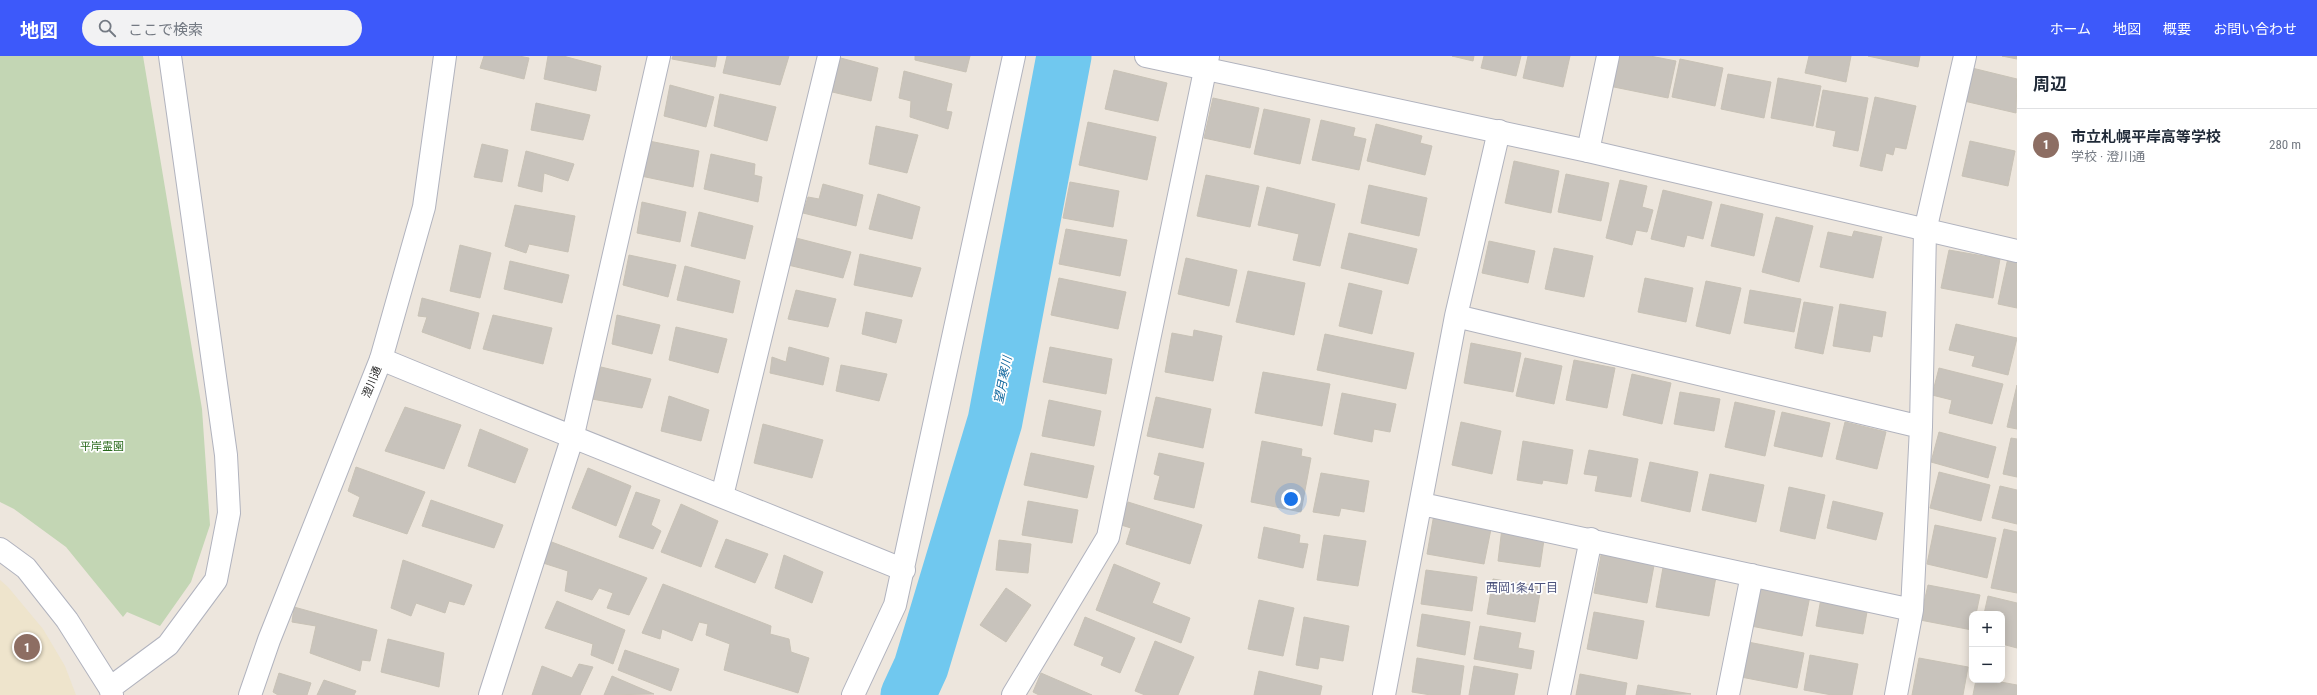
<!DOCTYPE html>
<html lang="ja">
<head>
<meta charset="utf-8">
<style>
	body { margin:0; font-family:"Roboto Condensed","Noto Sans JP",sans-serif; background:#f2f2f3; color:#1f2937 }
	.controls { position:absolute; right:12px; bottom:12px; display:grid; overflow:hidden; border-radius:8px; box-shadow:0 2px 10px #0003 }
	.controls button { width:36px; height:36px; display:grid; place-items:center; padding:0; border:0; border-bottom:1px solid #e0e1e3; background:#fff; color:#1f2937; font:20px sans-serif }
	.you { position:absolute; left:1291px; top:443px; width:14px; height:14px; margin:-10px; border:3px solid #fff; border-radius:50%; background:#1a73e8; box-shadow:0 0 0 6px #1a73e833 }
	.badge { display:grid; place-items:center; width:26px; height:26px; border-radius:50%; background:#3d59fa; color:#fff; font-size:13px; font-weight:700 }
	.pin { position:absolute; translate:-50% -50%; border:2px solid #fff; box-shadow:0 1px 4px #0006 }
	.list { margin:0; padding:0; list-style:none }
	h2 { display:flex; justify-content:space-between; align-items:center; height:52px; margin:0; padding:0 16px; font-size:17px }
	h2 small { font-size:13px; font-weight:400; color:#747a83 }
	.list li { display:grid; grid-template-columns:26px 1fr auto; gap:12px; align-items:center; box-sizing:border-box; height:72px; padding:0 16px; border-top:1px solid #e0e1e3 }
	.list b { display:block; font-size:15px; white-space:nowrap }
	.list p { margin:0; font-size:13px; white-space:nowrap; color:#747a83 }
	.list em { font-size:13px; font-style:normal; color:#747a83 }
	.icon { flex:none; width:22px; height:22px; fill:none; stroke:currentColor; stroke-width:2; stroke-linecap:round; stroke-linejoin:round }
	.map { position:relative; flex:none; width:2017px; height:639px; overflow:hidden }
	header { display:flex; align-items:center; gap:24px; box-sizing:border-box; height:56px; padding:0 20px; background:#3d59fa; color:#fff }
	header strong { font-size:19px }
	nav { display:flex; gap:22px; margin-inline-start:auto; font-size:14px }
	.search { width:280px; height:36px; background:#f2f2f3; display:flex; align-items:center; gap:10px; box-sizing:border-box; padding:0 14px; border-radius:22px; color:#747a83; font-size:15px }
	main { display:flex }
	aside { flex:1; background:#fff }
	.map>svg:first-child { display:block }
</style>
</head>
<body>
<header>
<strong>地図</strong>
<div class="search"><svg class="icon" aria-label="search" viewBox="0 0 24 24"><circle cx="10" cy="10" r="6"/><path d="M15 15l6 6"/></svg>ここで検索</div>
<nav><a>ホーム</a><a>地図</a><a>概要</a><a>お問い合わせ</a></nav>
</header>
<main>
<div class="map">
<svg width="2017" height="639" viewBox="0 0 2017 639">
	<rect width="100%" height="100%" fill="#ede6dd"/>
	<path fill="#eee4cc" d="M0 524 8 531 43 573 65 610 76 639H0Z"/>
	<path fill="#c3d6b4" d="M0 0H143L202 353 210 469 191 526 160 570 127 556 123 561 66 491 14 453 0 446Z"/>
	<g fill="none" stroke-linecap="round" stroke-linejoin="round">
		<path stroke="#70c8ef" stroke-width="55" d="M908 639 921 611 995 365 1064 0"/>
	</g>
	<path fill="#c8c3bc" stroke="#c8c2b6" d="M484 0H519L529 2 524 23 480 12Z
		M548 0H563L601 10 596 35 544 23Z
		M673 0H717L715 11 672 3Z
		M727 0H789L780 29 723 17Z
		M915 0H970L966 16 915 4Z
		M1452 0H1474L1473 5Z
		M1484 0H1521L1516 20 1481 12Z
		M1528 0H1570L1563 31 1523 22Z
		M1615 0H1650L1676 5 1668 42 1609 30Z
		M1809 0H1851L1846 26 1805 17Z
		M1868 0H1920L1918 11Z
		M2002 0H2017V3Z
		M837 1 878 12 871 45 828 35Z
		M1680 3 1723 12 1715 50 1672 41Z
		M1972 12 2017 23 2016 57 1964 45Z
		M1114 14 1167 27 1158 65 1105 53Z
		M904 15 952 28 946 55 952 56 948 73 910 61 911 45 899 42Z
		M1728 18 1771 26 1764 62 1721 53Z
		M1778 22 1821 30 1813 70 1771 62Z
		M670 29 714 41 706 71 664 60Z
		M1823 34 1868 42 1858 95 1833 90 1836 75 1816 71Z
		M720 38 776 51 767 85 714 70Z
		M1875 41 1916 50 1906 93 1895 91 1893 99 1886 97 1882 115 1860 110Z
		M1213 42 1259 52 1250 92 1204 82Z
		M536 47 590 59 583 84 531 74Z
		M1264 53 1310 63 1300 108 1254 98Z
		M1321 64 1355 72 1353 80 1366 83 1359 114 1312 104Z
		M1088 66 1156 81 1147 124 1079 109Z
		M1376 68 1422 80 1420 87 1432 90 1425 119 1367 105Z
		M876 70 918 79 907 117 869 108Z
		M649 85 699 95 693 131 641 120Z
		M1970 85 2015 95 2008 130 1962 120Z
		M482 88 508 94 502 126 474 121Z
		M526 95 574 108 568 125 544 117 542 136 518 130Z
		M711 98 755 108 754 119 762 121 758 146 704 133Z
		M1514 105 1559 115 1551 157 1505 147Z
		M1566 118 1609 127 1601 165 1558 156Z
		M1206 119 1259 130 1250 171 1197 160Z
		M1620 124 1647 130 1642 151 1653 154 1647 176 1636 174 1632 189 1606 182Z
		M1070 126 1119 135 1113 171 1063 162Z
		M823 128 863 139 856 170 803 157 808 141 819 143Z
		M1369 129 1427 142 1419 180 1361 167Z
		M1267 131 1335 148 1320 210 1293 204 1299 178 1258 169Z
		M1663 134 1712 146 1703 183 1687 179 1684 191 1651 183Z
		M878 138 920 151 912 183 869 173Z
		M642 146 686 156 680 186 637 177Z
		M1721 148 1763 158 1754 200 1711 190Z
		M515 149 575 160 568 196 529 188 526 197 505 190Z
		M699 156 753 170 745 203 691 190Z
		M1776 161 1813 170 1799 226 1762 216Z
		M1066 173 1127 184 1120 220 1059 208Z
		M1854 175 1882 181 1873 222 1820 211 1828 176 1852 181Z
		M1349 177 1417 193 1408 228 1341 212Z
		M796 182 851 196 843 222 788 209Z
		M1489 185 1535 195 1528 227 1482 217Z
		M460 189 491 197 480 242 450 235Z
		M1554 192 1593 200 1584 241 1545 233Z
		M1949 194 2000 203 1993 242 1941 232Z
		M860 198 921 212 912 241 854 229Z
		M629 199 676 209 668 241 623 229Z
		M1186 202 1237 214 1229 250 1178 238Z
		M2008 202 2017 204V252L1998 248Z
		M510 205 569 219 562 247 504 233Z
		M685 210 740 225 733 257 677 244Z
		M1248 215 1305 227 1294 279 1236 266Z
		M1059 222 1126 236 1118 273 1051 259Z
		M1645 222 1693 232 1686 266 1638 256Z
		M1706 225 1741 232 1730 278 1696 270Z
		M1349 227 1382 235 1372 278 1339 270Z
		M796 234 836 243 828 271 788 263Z
		M1750 234 1801 243 1794 276 1744 267Z
		M422 242 479 257 470 293 422 276 427 261 418 260Z
		M1804 246 1833 251 1823 298 1795 292Z
		M1840 248 1886 256 1882 281 1873 279 1870 296 1833 290Z
		M866 256 902 264 896 287 862 278Z
		M493 259 552 272 543 308 483 293Z
		M617 259 660 269 652 298 612 288Z
		M1956 268 2017 282 2008 319 1972 310 1975 300 1949 294Z
		M676 271 727 283 718 317 669 304Z
		M1194 274 1222 280 1213 325 1165 316 1172 277 1193 281Z
		M1325 278 1414 297 1406 333 1317 314Z
		M1471 287 1521 297 1513 336 1464 327Z
		M789 291 829 302 823 329 770 317 772 301 786 306Z
		M1050 291 1112 303 1106 338 1043 326Z
		M1525 302 1562 310 1554 348 1516 340Z
		M1574 304 1615 312 1607 352 1566 344Z
		M841 309 887 318 879 345 836 335Z
		M601 311 651 323 642 352 592 343Z
		M1939 312 2003 328 1992 368 1949 357 1952 344 1932 339Z
		M1263 316 1330 328 1322 370 1255 357Z
		M1632 318 1671 327 1662 368 1623 359Z
		M2017 329V373L2007 371Z
		M1680 336 1720 343 1714 375 1674 368Z
		M1342 337 1396 348 1390 376 1374 373 1372 386 1334 378Z
		M669 340 709 354 701 385 661 375Z
		M1156 341 1211 353 1203 392 1147 380Z
		M1049 344 1101 355 1094 390 1042 380Z
		M1735 346 1775 355 1765 400 1725 391Z
		M405 351 461 369 444 413 385 395Z
		M1782 356 1830 367 1822 401 1774 390Z
		M1461 366 1501 375 1492 418 1452 409Z
		M1845 366 1886 376 1877 413 1836 403Z
		M763 368 823 384 812 422 754 407Z
		M480 373 528 393 515 427 468 410Z
		M1939 376 1996 391 1988 422 1931 406Z
		M2011 382 2017 383V421L2003 418Z
		M1262 385 1302 393 1301 400 1311 402 1301 456 1251 446Z
		M1523 385 1573 394 1567 428 1543 424 1542 428 1517 424Z
		M1589 394 1638 403 1631 441 1595 435 1598 420 1584 418Z
		M1031 397 1094 410 1087 442 1024 429Z
		M1159 397 1204 407 1194 452 1154 443 1160 420 1154 418Z
		M1650 406 1698 416 1690 456 1641 445Z
		M356 411 425 436 407 478 353 460 360 441 348 435Z
		M588 412 631 430 616 470 572 452Z
		M1939 416 1990 429 1981 465 1930 452Z
		M1321 417 1369 425 1364 456 1341 452 1339 460 1313 456Z
		M1710 418 1764 429 1756 466 1702 454Z
		M2000 430 2017 434V468L1992 462Z
		M1789 431 1825 439 1815 483 1780 475Z
		M636 436 660 444 651 469 661 475 653 493 619 481Z
		M431 444 503 469 494 492 422 470Z
		M1028 445 1078 454 1072 487 1022 479Z
		M1833 445 1883 457 1876 484 1827 472Z
		M1128 446 1202 469 1190 508 1126 488 1131 472 1121 469Z
		M681 448 718 465 701 511 661 496Z
		M1434 458 1492 468 1484 508 1427 498Z
		M1935 469 1996 482 1987 522 1927 508Z
		M1264 471 1300 479 1299 487 1308 488 1303 512 1258 502Z
		M1502 472 1545 477 1540 511 1498 505Z
		M2004 473 2017 476V537L1991 532Z
		M1324 479 1366 485 1358 530 1317 524Z
		M726 483 768 498 755 527 715 511Z
		M999 484 1031 488 1028 517 996 514Z
		M549 485 647 522 629 559 607 552 613 537 599 532 592 544 565 535 568 515 540 506Z
		M1602 494 1655 504 1647 547 1594 537Z
		M784 499 823 516 812 547 775 532Z
		M403 504 472 529 464 549 449 545 445 557 416 547 411 560 391 552Z
		M1664 506 1717 515 1709 560 1656 551Z
		M1114 508 1160 527 1152 547 1190 562 1181 587 1096 554Z
		M1426 514 1477 521 1472 555 1421 548Z
		M1493 523 1541 531 1535 566 1487 558Z
		M663 528 771 570 770 578 789 583 791 596 809 602 798 637 724 614 730 588 706 579 708 568 699 566 692 585 662 573 660 583 642 577Z
		M1928 529 1980 539 1976 558H1972V574L1920 564Z
		M1759 531 1810 540 1802 580 1751 570Z
		M1006 532 1031 549 1006 586 980 569Z
		M1822 537 1869 545 1863 578 1816 570Z
		M1988 540 2017 547V592L2002 588V558H1984Z
		M1259 544 1294 552 1283 600 1248 593Z
		M557 545 625 574 613 608 591 599 593 588 545 572Z
		M294 551 377 574 370 605 362 604 360 615 310 597 316 570 292 566Z
		M1594 556 1644 565 1637 603 1587 593Z
		M1422 558 1470 566 1465 599 1417 590Z
		M1085 561 1135 582 1120 617 1101 609 1104 601 1074 589Z
		M1304 561 1349 570 1343 605 1320 601 1318 613 1296 609Z
		M1480 570 1521 577 1518 592 1534 595 1531 613 1474 603Z
		M388 583 444 597 439 631 381 616Z
		M1155 585 1194 601 1178 639H1145L1135 635Z
		M1748 586 1804 597 1797 632 1741 621Z
		M625 594 679 613 671 635 618 614Z
		M1810 599 1858 608 1852 639H1832L1804 634Z
		M1417 602 1464 610 1460 639H1431L1412 636Z
		M1919 602 1968 611 1963 639H1912Z
		M579 608 593 611 580 639H532L542 610 572 622Z
		M1474 610 1518 618 1514 639H1469Z
		M1259 615 1322 630 1320 639H1254Z
		M279 617 311 627 307 639H278L273 636Z
		M1041 617 1092 639H1039L1033 636Z
		M1580 618 1627 627 1625 639H1576Z
		M612 620 654 638 604 639Z
		M324 624 356 635 354 639H317Z
		M1976 624H1990L2017 629V639H1973Z
		M1638 629 1691 638 1636 639Z"/>
	<g fill="none" stroke-linecap="round" stroke-linejoin="round">
		<g stroke="#b1b3be" stroke-width="24">
			<path id="minor" d="M1588 95 1608 0
				M1456 260 1921 371
				M381 303C555 375 730 443 904 514
				M722 440 829 0
				M1422 448 1912 554
				M490 639 572 383 659 0
				M853 639 895 549 1014 0
				M1013 639 1108 481 1208 0
				M1384 639 1456 260 1499 75
				M1559 639 1591 483
				M1728 639 1752 519
				M1896 639 1912 554 1921 371 1925 175 1965 0"/>
		</g>
		<g stroke="#b1b3be" stroke-width="24">
			<path id="tertiary" d="M1146 0 1588 95 2017 195
				M0 493 26 512 67 564 110 632 112 639
				M110 632 168 589 216 524 229 457 226 399 170 0
				M250 639 269 584 381 303 424 151 445 0"/>
		</g>
		<use href="#minor" stroke="#fff" stroke-width="22"/>
		<use href="#tertiary" stroke="#fff" stroke-width="22"/>
	</g>
	<g text-anchor="middle" dominant-baseline="central" stroke-width="3.5" stroke-linejoin="round" paint-order="stroke">
		<g font-size="11" fill="#2b2b2b" stroke="#fff">
			<text transform="translate(372 326) rotate(-68)">澄川通</text>
		</g>
		<g font-size="11" fill="#27681a" stroke="#fff">
			<text x="102" y="390">平岸霊園</text>
		</g>
		<g font-size="12" font-style="italic" fill="#0d659c" stroke="#fff">
			<text transform="translate(1003 324) rotate(-79)">望月寒川</text>
		</g>
		<g font-size="12" fill="#4b527c" stroke="#fff">
			<text x="1522" y="532">西岡1条4丁目</text>
		</g>
	</g>
</svg>
<div class="controls">
<button>+</button>
<button>−</button>
</div>
<div class="you"></div>
<div class="pin badge" style="left:27px;top:591px;background:#8d6e63">1</div>
</div>
<aside>
<h2>周辺<small></small></h2>
<ul class="list">
<li><span class="badge" style="background:#8d6e63">1</span><div><b>市立札幌平岸高等学校</b><p>学校 · 澄川通</p></div><em>280 m</em></li>
</ul>
</aside>
</main>
</body>
</html>
